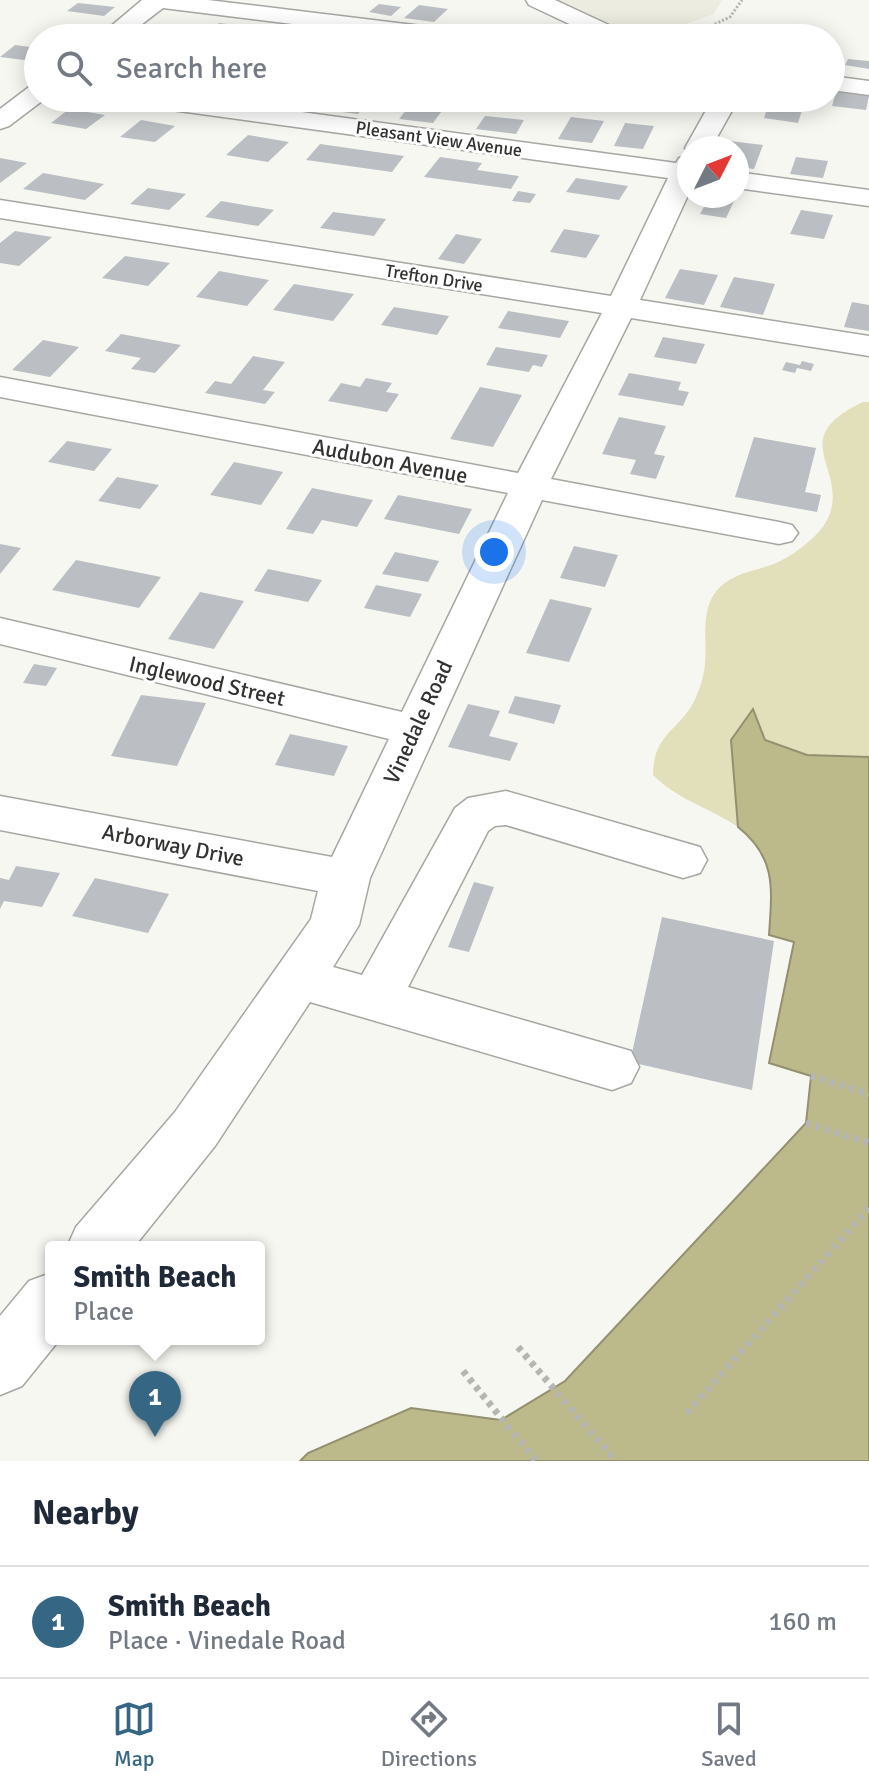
<!DOCTYPE html>
<html lang="en">
<head>
<meta charset="utf-8">
<style>
	body { margin:0; font-family:Signika,sans-serif; background:#f6f6f7; color:#1f2937 }
	.compass { position:absolute; left:677px; top:136px; width:72px; height:72px; border-radius:50%; background:#fff; box-shadow:0 4px 20px #0003; rotate:48deg }
	.you { position:absolute; left:494px; top:552px; width:28px; height:28px; margin:-20px; border:6px solid #fff; border-radius:50%; background:#1a73e8; box-shadow:0 0 0 12px #1a73e833 }
	.badge { display:grid; place-items:center; width:52px; height:52px; border-radius:50%; background:#356784; color:#fff; font-size:26px; font-weight:700 }
	.pin { position:absolute; translate:-50% -66px; filter:drop-shadow(0 2px 4px #0008) }
	.pin::after { content:''; position:absolute; top:42px; width:28px; height:24px; background:inherit; clip-path:polygon(0 0,100% 0,50% 100%) }
	.popup { position:absolute; left:45px; top:1241px; width:220px; height:104px; box-sizing:border-box; display:grid; place-content:center; border-radius:8px; background:#fff; filter:drop-shadow(0 2px 6px #0005); font-size:26px; white-space:nowrap; color:#747a83 }
	.popup b { font-size:30px; color:#1f2937 }
	.popup::after { content:''; position:absolute; left:50%; top:100%; margin-left:-16px; border:16px solid transparent; border-top-color:#fff }
	.list { margin:0; padding:0; list-style:none }
	h2 { display:flex; justify-content:space-between; align-items:center; height:104px; margin:0; padding:0 32px; font-size:34px }
	h2 small { font-size:26px; font-weight:400; color:#747a83 }
	.list li { display:grid; grid-template-columns:52px 1fr auto; gap:24px; align-items:center; box-sizing:border-box; height:112px; padding:0 32px; border-top:2px solid #e0e1e3 }
	.list b { display:block; font-size:30px; white-space:nowrap }
	.list p { margin:0; font-size:26px; white-space:nowrap; color:#747a83 }
	.list em { font-size:26px; font-style:normal; color:#747a83 }
	.icon { flex:none; width:44px; height:44px; fill:none; stroke:currentColor; stroke-width:2; stroke-linecap:round; stroke-linejoin:round }
	.map { position:relative; flex:none; width:869px; height:1461px; overflow:hidden }
	.search { position:absolute; background:#fff; box-shadow:0 4px 20px #0003; left:24px; right:24px; top:24px; height:88px; display:flex; align-items:center; gap:20px; box-sizing:border-box; padding:0 28px; border-radius:44px; color:#747a83; font-size:30px }
	.sheet { height:216px; background:#fff }
	nav { display:flex; justify-content:space-around; align-items:center; box-sizing:border-box; height:112px; border-top:2px solid #e0e1e3; background:#fff; font-size:22px; color:#747a83 }
	nav a { display:grid; justify-items:center; gap:4px }
	nav .on { color:#356784 }
	.map>svg:first-child { display:block }
</style>
</head>
<body>
<div class="map">
<svg width="869" height="1461" viewBox="0 0 869 1461">
	<rect width="100%" height="100%" fill="#f7f7f2"/>
	<path fill="#edece0" d="M526 0H722L714 14 666 31 663 38H603Z"/>
	<path fill="#e2e0bb" d="M863 402H869V757L807 755 765 740 752 710 731 740 738 827C710 808 676 799 653 775 653 732 682 730 696 697 700 688 705 673 705 662 707 638 700 606 720 587 738 570 762 571 782 560 796 553 820 535 827 520 852 470 782 440 863 402Z"/>
	<path fill="#bcb98a" stroke="#93906f" stroke-width="2" d="M753 709 765 740 807 755 869 757V1461H300L308 1453 411 1408 501 1420 565 1381 806 1123 811 1076 769 1063 794 942 769 935C772 889 777 858 738 827L731 740Z"/>
	<path fill="#bbbfc3" d="M78 3 115 7 104 16 67 11Z
		M379 4 401 7 391 16 369 12Z
		M419 5 448 9 434 22 404 18Z
		M219 23 252 27 241 38H203Z
		M288 31 325 35 281 38Z
		M15 45 38 48V56L32 61 0 57Z
		M848 59 869 61V69L845 65Z
		M836 92 869 96 866 110 832 106Z
		M285 98H320L311 108 279 104Z
		M337 98H371L358 114 326 110Z
		M660 100 683 103 679 112 655 109Z
		M770 100 804 104 798 123 764 118Z
		M411 104 444 108 433 123 399 119Z
		M69 109 105 115 86 129 51 123Z
		M485 116 524 120 516 134 476 129Z
		M571 117 604 121 592 143 558 139Z
		M141 120 175 126 155 142 120 137Z
		M625 123 654 126 643 149 614 146Z
		M248 135 289 142 268 162 226 155Z
		M730 141 763 145 754 169 737 167V148H727Z
		M320 144 404 156 392 172 306 160Z
		M440 157 482 163 477 170 519 176 511 189 424 177Z
		M796 157 828 161 823 178 790 174Z
		M0 158 27 163 0 183Z
		M43 173 104 184 85 200 23 189Z
		M576 178 628 186 619 200 566 192Z
		M148 188 186 194 169 210 130 204Z
		M518 191 536 194 530 203 512 201Z
		M710 196 736 197 726 218 700 214Z
		M221 201 274 210 258 226 205 217Z
		M801 210 833 215 824 239 790 234Z
		M333 212 386 219 374 236 320 228Z
		M564 229 600 235 586 258 550 252Z
		M15 231 52 237 19 266 0 263V243Z
		M456 234 482 239 464 264 438 259Z
		M125 256 170 263 148 286 102 278Z
		M680 269 718 275 704 305 665 298Z
		M219 271 269 280 247 306 196 297Z
		M734 277 775 284 763 315 720 307Z
		M294 284 354 294 333 321 273 310Z
		M852 302 869 305V331L844 327Z
		M394 307 449 316 437 335 381 325Z
		M508 311 569 321 560 338 498 328Z
		M121 334 181 345 155 373 131 369 141 358 105 351Z
		M663 337 705 344 696 364 654 357Z
		M43 340 79 347 50 377 12 370Z
		M496 347 548 355 542 367 533 365 529 372 486 365Z
		M253 356 285 362 263 390 275 392 265 404 205 393 215 381 231 384Z
		M802 361 814 364 811 371 797 368 795 373 782 370 786 362 800 365Z
		M629 373 681 382 678 390 689 392 683 406 618 395Z
		M366 378 392 383 386 392 399 394 387 412 328 401 341 383 360 387Z
		M480 387 522 395 493 447 450 439Z
		M619 417 666 426 654 454 665 456 656 479 630 474 636 460 602 454Z
		M754 437 816 448 805 492 821 495 817 512 735 497Z
		M67 441 112 449 94 471 48 462Z
		M234 462 283 472 261 505 210 495Z
		M117 477 159 485 140 509 98 501Z
		M312 488 373 500 357 527 322 520 313 534 286 529Z
		M398 495 472 509 459 534 384 519Z
		M0 544 21 548 0 574Z
		M574 546 618 555 605 587 560 578Z
		M395 552 439 561 428 582 382 574Z
		M76 560 161 577 139 608 52 590Z
		M268 569 322 580 308 602 254 591Z
		M376 585 422 594 410 617 364 608Z
		M200 592 244 601 214 649 168 639Z
		M550 599 592 608 569 662 526 653Z
		M34 664 57 668 46 686 23 683Z
		M141 695 206 703 177 766 111 756Z
		M515 696 561 705 554 724 508 713Z
		M468 704 500 711 489 736 518 743 510 761 448 747Z
		M290 734 348 746 334 776 275 765Z
		M16 866 60 873 42 907 4 901 0 909V878L9 880Z
		M95 878 169 894 148 933 72 916Z
		M474 882 494 887 469 952 448 947Z
		M662 917 774 941 752 1090 630 1062Z"/>
	<g fill="none" stroke-linecap="round" stroke-linejoin="round">
		<g stroke="#a6a6a2" stroke-width="3">
			<path id="minor" d="M142 0H208L463 31 471 33 475 38H406L163 8 124 38H97Z
				M526 0H555L626 33 630 38H599L529 5Z
				M831 76 869 81V95L831 90Z
				M38 85V98H46L9 126 0 129V109L29 87Z
				M129 98H198L676 163 679 158 689 156V193L640 300 869 336V356L631 318 551 479 779 522 792 525 798 533 792 541 779 544 542 500 370 878 359 925 333 967 362 975 455 808 468 798 506 791 700 847 707 860 700 873 683 878 506 825 495 826 488 831 408 987 631 1051 639 1067 631 1083 612 1090 310 1002 215 1146 134 1247H67L76 1227 175 1112 311 919 318 891 0 830V796L332 857 389 739 0 644V618L402 712 508 493 0 397V377L518 473 602 313 0 218V200L611 296 668 178 142 106 133 103Z
				M713 98H739L711 148H689V154L685 148Z
				M737 172 869 190V206L737 188Z
				M51 1273V1339H60L22 1386 0 1395V1316L29 1281Z"/>
		</g>
		<path stroke="#b5b5b1" stroke-width="3" stroke-dasharray="2 2" stroke-linecap="butt" d="M686 38 730 17 742 0"/>
		<path stroke="#b5b5b1" stroke-width="7" stroke-dasharray="5 5" stroke-linecap="butt" d="M811 1076 869 1094
			M806 1123 869 1143
			M518 1347 616 1461
			M463 1371 536 1461
			M687 1413 869 1208"/>
		<use href="#minor" fill="#fff" fill-rule="evenodd"/>
	</g>
	<g text-anchor="middle" dominant-baseline="central" stroke-width="6" stroke-linejoin="round" paint-order="stroke">
		<g font-size="18" fill="#323230" stroke="#fff">
			<text transform="translate(439 139) rotate(8)">Pleasant View Avenue</text>
			<text transform="translate(434 278) rotate(9)">Trefton Drive</text>
		</g>
		<g font-size="22" fill="#323230" stroke="#fff">
			<text transform="translate(390 461) rotate(11)">Audubon Avenue</text>
			<text transform="translate(207 681) rotate(13)">Inglewood Street</text>
			<text transform="translate(418 722) rotate(-65)">Vinedale Road</text>
			<text transform="translate(173 845) rotate(11)">Arborway Drive</text>
		</g>
	</g>
</svg>
<svg class="compass" viewBox="-18 -18 36 36"><path d="M0-13l5 13h-10z" fill="#e53935"/><path d="M0 13l5-13h-10z" fill="#747a83"/></svg>
<div class="you"></div>
<div class="pin badge" style="left:155px;top:1437px">1</div>
<div class="popup"><b>Smith Beach</b>Place</div>
<div class="search"><svg class="icon" aria-label="search" viewBox="0 0 24 24"><circle cx="10" cy="10" r="6"/><path d="M15 15l6 6"/></svg>Search here</div>
</div>
<section class="sheet">
<h2>Nearby<small></small></h2>
<ul class="list">
<li><span class="badge">1</span><div><b>Smith Beach</b><p>Place · Vinedale Road</p></div><em>160 m</em></li>
</ul>
</section>
<nav>
<a class="on"><svg class="icon" aria-label="map" viewBox="0 0 24 24"><path d="M3 6l6-2 6 2 6-2v14l-6 2-6-2-6 2zM9 4v14M15 6v14"/></svg>Map</a>
<a><svg class="icon" aria-label="directions" viewBox="0 0 24 24"><path d="M12 3l9 9-9 9-9-9zM9 14v-3h6M13 9l2 2-2 2"/></svg>Directions</a>
<a><svg class="icon" aria-label="saved" viewBox="0 0 24 24"><path d="M7 4h10v16l-5-4-5 4z"/></svg>Saved</a>
</nav>
</body>
</html>
